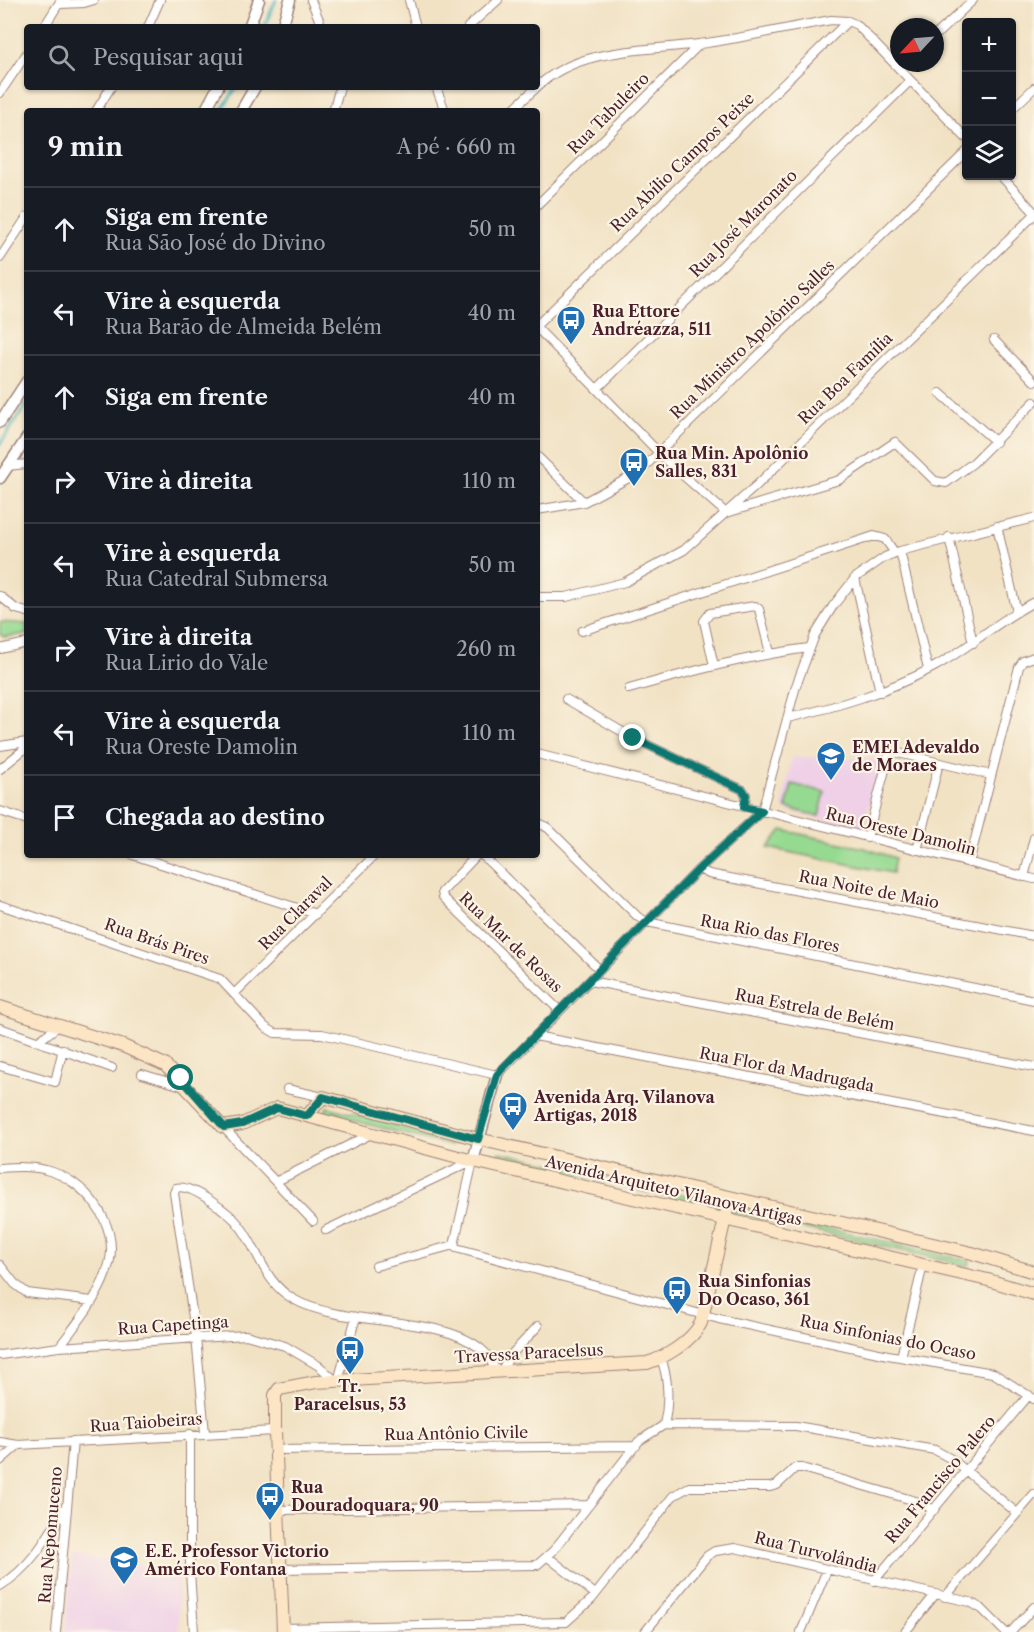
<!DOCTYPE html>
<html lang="pt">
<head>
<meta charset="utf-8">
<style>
	body { margin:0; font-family:"Libre Caslon Text",serif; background:#20242c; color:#f1f3f6 }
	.controls { position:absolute; right:18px; top:18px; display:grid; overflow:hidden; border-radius:6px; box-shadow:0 2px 4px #0004 }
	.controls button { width:54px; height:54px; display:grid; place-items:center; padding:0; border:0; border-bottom:2px solid #363941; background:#171b24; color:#f1f3f6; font:30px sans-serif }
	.compass { position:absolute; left:890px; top:18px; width:54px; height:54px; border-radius:50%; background:#171b24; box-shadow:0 2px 4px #0004; rotate:244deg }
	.stop { position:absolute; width:18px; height:18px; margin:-14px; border:4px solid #0f766e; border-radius:50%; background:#fff }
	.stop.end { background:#0f766e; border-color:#fff; box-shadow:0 2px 6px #0008 }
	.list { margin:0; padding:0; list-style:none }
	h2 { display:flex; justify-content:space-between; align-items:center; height:78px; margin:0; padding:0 24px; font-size:26px }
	h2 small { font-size:20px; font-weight:400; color:#9ea1a6 }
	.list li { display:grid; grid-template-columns:39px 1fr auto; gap:18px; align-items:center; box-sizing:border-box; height:84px; padding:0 24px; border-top:2px solid #363941 }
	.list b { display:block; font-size:22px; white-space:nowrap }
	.list p { margin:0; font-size:20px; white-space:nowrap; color:#9ea1a6 }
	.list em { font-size:20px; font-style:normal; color:#9ea1a6 }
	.icon { flex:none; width:33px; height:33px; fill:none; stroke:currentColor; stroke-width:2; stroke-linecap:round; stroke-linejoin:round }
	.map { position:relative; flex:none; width:1034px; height:1632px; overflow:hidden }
	.search { position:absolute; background:#171b24; box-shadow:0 2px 4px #0004; left:24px; top:24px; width:516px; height:66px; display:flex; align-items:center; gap:15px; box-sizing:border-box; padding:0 21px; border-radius:6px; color:#9ea1a6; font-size:22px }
	.panel { position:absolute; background:#171b24; box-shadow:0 2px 4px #0004; left:24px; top:108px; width:516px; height:750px; border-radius:6px }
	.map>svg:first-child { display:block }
</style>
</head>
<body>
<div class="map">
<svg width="1034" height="1632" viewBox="0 0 1034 1632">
	<rect width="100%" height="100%" fill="#fcf5e5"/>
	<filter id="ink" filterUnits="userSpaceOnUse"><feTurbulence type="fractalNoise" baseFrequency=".0167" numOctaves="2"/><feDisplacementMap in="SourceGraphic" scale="12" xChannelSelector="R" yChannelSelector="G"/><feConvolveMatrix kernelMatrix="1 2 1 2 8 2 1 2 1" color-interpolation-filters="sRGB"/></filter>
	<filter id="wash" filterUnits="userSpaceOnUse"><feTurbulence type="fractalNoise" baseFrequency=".008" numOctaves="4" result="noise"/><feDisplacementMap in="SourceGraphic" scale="24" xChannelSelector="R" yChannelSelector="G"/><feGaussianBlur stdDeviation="1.35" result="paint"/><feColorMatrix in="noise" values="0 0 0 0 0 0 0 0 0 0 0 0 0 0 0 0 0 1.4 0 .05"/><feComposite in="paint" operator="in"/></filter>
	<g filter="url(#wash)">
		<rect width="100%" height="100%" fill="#f1e2c4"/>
		<path fill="#efd0e7" d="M792 757 881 759 863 830 785 810 782 805Z
			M72 1556 178 1570 179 1632H65Z"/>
		<path fill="#96da92" stroke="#707c5e" stroke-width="1.5" d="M0 622 27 624V634L4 637 0 634Z
			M792 784 825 792 819 816 786 808Z
			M782 830 864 848 895 858 892 873 768 848Z
			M327 1107 452 1141 451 1146 325 1113Z
			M499 1152 970 1261 969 1266 498 1158Z"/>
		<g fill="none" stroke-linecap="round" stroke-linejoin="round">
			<path stroke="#43b3bc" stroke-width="3" d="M264 27 276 0
				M221 111 237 87
				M0 444 27 404"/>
		</g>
	</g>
	<g filter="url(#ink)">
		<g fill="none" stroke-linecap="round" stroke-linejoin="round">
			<g stroke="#9e8078" stroke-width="10">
				<path id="minor" d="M311 0 322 27
					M409 0 416 27
					M60 4 84 3 94 0
					M44 27 61 0
					M148 27 160 0
					M468 27 498 0
					M937 34 973 0
					M436 87 445 111
					M537 87C578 47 646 51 699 44 743 38 787 28 831 20L848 21 857 25 966 138
					M0 93 27 53
					M1012 109 1034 88
					M96 111 111 87
					M333 111 340 87
					M511 111 537 87
					M1001 176 1034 212
					M537 205 700 44
					M0 258 27 217
					M537 325 848 21
					M537 328 670 464 726 513 839 480 895 442 935 481 946 483 973 463 1034 402
					M994 340 1034 381
					M598 388 910 81
					M940 393 996 442
					M537 456 584 502
					M7 466 27 464
					M537 510 584 502 638 473 966 152
					M997 526 1017 612
					M949 537 973 643
					M900 551 928 669
					M855 578 880 692
					M0 596 16 609 27 612
					M537 597H566L625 582 684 550 757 485 1034 215
					M582 631 874 536 885 539 895 553
					M0 649 27 643
					M714 666 704 621 710 613 755 606 759 609 770 653
					M629 689C688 672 748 656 809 648
					M566 699 633 738 743 790 746 795 744 807
					M788 718C839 706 887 692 934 667 969 648 999 620 1034 602
					M0 746 27 742
					M537 754 1034 879
					M0 769 27 747
					M0 811 27 820
					M537 822 548 828 638 917 647 922 1034 1000
					M867 838 890 751 991 775
					M917 850 939 763
					M133 855 316 914
					M477 855 442 892 443 897 560 1011
					M482 855 600 970
					M969 863 1019 667 1023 661 1034 657
					M699 869 709 874 1034 936
					M1024 877 1034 838
					M0 905 220 979 265 1027 275 1033 322 1034 497 1075 699 869 762 811 796 686 815 635 833 606 855 578 885 557 900 551 1034 518
					M590 981 1034 1067
					M235 993 375 855
					M0 1028 112 1068
					M535 1036 1034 1131
					M40 1040 58 1026
					M0 1066 55 1082 63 1049
					M142 1074 185 1087
					M287 1089 323 1097
					M223 1127 313 1221
					M0 1168C15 1167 31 1166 46 1170 84 1179 120 1224 109 1264 101 1295 78 1322 59 1347
					M277 1181 371 1134
					M326 1230 472 1161
					M454 1245 456 1248 719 1319 888 1355 993 1373 1034 1399
					M454 1245 473 1161
					M0 1265 15 1284 27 1293 92 1301
					M376 1266 454 1245
					M0 1355 59 1347 246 1335 285 1346 319 1366 336 1381
					M901 1357 923 1265
					M661 1359C669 1378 669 1404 664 1425
					M501 1371 510 1356 538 1326
					M338 1381 356 1317
					M205 1433 196 1337 174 1193 176 1188C191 1183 231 1214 240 1226 259 1251 264 1282 293 1299 344 1328 436 1313 481 1349 489 1355 492 1363 496 1371
					M190 1434V1572L194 1632
					M0 1442 18 1445 275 1431
					M276 1450 636 1446
					M0 1461 18 1445
					M278 1510 589 1505
					M548 1557 595 1594
					M281 1569 537 1565 553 1551 639 1441 664 1425 796 1426 935 1450 953 1460 1017 1513
					M874 1581 1029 1395
					M0 1586C32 1567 49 1535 67 1504
					M945 1597 1034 1494
					M283 1628 566 1622 592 1599 673 1496 689 1487H770L777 1485 795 1468H802L919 1502 934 1510
					M56 1632 73 1441
					M645 1632 707 1556 715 1551 735 1548 970 1602 982 1609 1005 1632
					M801 1632 827 1570
					M905 1632 934 1596
					M1011 1632 1034 1607"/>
			</g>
			<g stroke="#9e8078" stroke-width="13">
				<path id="tertiary" d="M249 27 259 0
					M282 27 290 0
					M205 111 218 87
					M241 111 255 87
					M0 422 27 381
					M0 478 27 438
					M473 1161 497 1075"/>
			</g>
			<g stroke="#9e8078" stroke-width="14">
				<path id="secondary" d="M0 1007 123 1046 165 1065 223 1127 242 1124 277 1108 473 1161 988 1280 1034 1294
					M307 1116 323 1097 478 1139 972 1253 1034 1272
					M283 1632 275 1431V1395L279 1389 316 1382 647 1363C666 1357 691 1342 701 1323L730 1197"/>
			</g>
			<use href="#minor" stroke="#fff" stroke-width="8"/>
			<use href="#tertiary" stroke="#fff" stroke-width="10"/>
			<use href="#secondary" stroke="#fce5c4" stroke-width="12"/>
		</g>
	</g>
	<g fill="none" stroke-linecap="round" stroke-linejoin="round" filter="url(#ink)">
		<path stroke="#0f766e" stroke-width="8" d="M181 1078 224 1127 242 1124 277 1108 307 1116 323 1097 478 1139 497 1075 502 1069 699 869 762 811 744 807 746 795 743 790 633 738"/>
	</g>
	<defs>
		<g id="bus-pin" transform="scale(1.5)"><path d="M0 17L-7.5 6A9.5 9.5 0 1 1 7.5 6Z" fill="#1f6fb2" stroke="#fcf5e5"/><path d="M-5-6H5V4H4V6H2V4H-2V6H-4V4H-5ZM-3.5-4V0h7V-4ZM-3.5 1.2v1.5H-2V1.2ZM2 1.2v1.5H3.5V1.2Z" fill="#fff"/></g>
		<g id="school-pin" transform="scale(1.5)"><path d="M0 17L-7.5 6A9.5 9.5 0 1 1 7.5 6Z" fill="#1f6fb2" stroke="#fcf5e5"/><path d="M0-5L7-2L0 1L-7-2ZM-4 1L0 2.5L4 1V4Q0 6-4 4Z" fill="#fff"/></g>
	</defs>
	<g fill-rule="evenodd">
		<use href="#bus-pin" x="571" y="320"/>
		<use href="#bus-pin" x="634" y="462"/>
		<use href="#school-pin" x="831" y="756"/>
		<use href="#bus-pin" x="513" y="1106"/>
		<use href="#bus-pin" x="677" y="1290"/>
		<use href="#bus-pin" x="350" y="1350"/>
		<use href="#bus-pin" x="270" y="1496"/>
		<use href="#school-pin" x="124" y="1560"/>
	</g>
	<g text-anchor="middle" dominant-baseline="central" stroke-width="4.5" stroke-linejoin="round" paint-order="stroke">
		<g font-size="16" fill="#4a1f2b" stroke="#fcf5e5">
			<text transform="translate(608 113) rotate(-45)">Rua Tabuleiro</text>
			<text transform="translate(682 162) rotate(-44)">Rua Abílio Campos Peixe</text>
			<text transform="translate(743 223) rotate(-45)">Rua José Maronato</text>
			<text transform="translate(752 339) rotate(-44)">Rua Ministro Apolônio Salles</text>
			<text transform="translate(845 378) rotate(-44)">Rua Boa Família</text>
			<text transform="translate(901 831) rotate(14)">Rua Oreste Damolin</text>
			<text transform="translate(869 889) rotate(11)">Rua Noite de Maio</text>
			<text transform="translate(295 913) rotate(-45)">Rua Claraval</text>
			<text transform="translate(770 933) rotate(11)">Rua Rio das Flores</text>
			<text transform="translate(157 941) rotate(19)">Rua Brás Pires</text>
			<text transform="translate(511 942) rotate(44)">Rua Mar de Rosas</text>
			<text transform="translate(815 1009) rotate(11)">Rua Estrela de Belém</text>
			<text transform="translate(787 1069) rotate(11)">Rua Flor da Madrugada</text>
			<text transform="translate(674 1190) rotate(13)">Avenida Arquiteto Vilanova Artigas</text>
			<text transform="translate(173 1325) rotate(-4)">Rua Capetinga</text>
			<text transform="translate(888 1337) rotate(11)">Rua Sinfonias do Ocaso</text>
			<text transform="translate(529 1353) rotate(-3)">Travessa Paracelsus</text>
			<text transform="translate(146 1422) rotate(-4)">Rua Taiobeiras</text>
			<text transform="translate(456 1433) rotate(-1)">Rua Antônio Civile</text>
			<text transform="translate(940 1479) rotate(-50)">Rua Francisco Palero</text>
			<text transform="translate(50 1535) rotate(-85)">Rua Nepomuceno</text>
			<text transform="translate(816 1552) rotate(14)">Rua Turvolândia</text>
		</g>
		<g font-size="16" font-weight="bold" fill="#4a1f2b" stroke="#fcf5e5" text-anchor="start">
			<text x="592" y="311">Rua Ettore<tspan x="592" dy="18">Andréazza, 511</tspan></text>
			<text x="655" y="453">Rua Min. Apolônio<tspan x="655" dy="18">Salles, 831</tspan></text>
			<text x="852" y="747">EMEI Adevaldo<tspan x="852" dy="18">de Moraes</tspan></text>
			<text x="534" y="1097">Avenida Arq. Vilanova<tspan x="534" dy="18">Artigas, 2018</tspan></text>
			<text x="698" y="1281">Rua Sinfonias<tspan x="698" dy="18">Do Ocaso, 361</tspan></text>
			<text x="350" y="1386" text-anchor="middle">Tr.<tspan x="350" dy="18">Paracelsus, 53</tspan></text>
			<text x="291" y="1487">Rua<tspan x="291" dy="18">Douradoquara, 90</tspan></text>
			<text x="145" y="1551">E.E. Professor Victorio<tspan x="145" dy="18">Américo Fontana</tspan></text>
		</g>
	</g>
</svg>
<div class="controls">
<button>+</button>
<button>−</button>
<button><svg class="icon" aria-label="layers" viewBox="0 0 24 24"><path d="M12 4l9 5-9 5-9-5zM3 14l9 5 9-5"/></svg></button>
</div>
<svg class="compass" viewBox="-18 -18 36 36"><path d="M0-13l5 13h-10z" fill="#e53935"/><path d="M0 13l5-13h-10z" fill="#9ea1a6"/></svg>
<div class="stop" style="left:181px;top:1078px"></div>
<div class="stop end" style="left:633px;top:738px"></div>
<div class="search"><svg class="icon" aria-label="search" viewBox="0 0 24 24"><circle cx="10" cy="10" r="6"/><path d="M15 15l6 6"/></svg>Pesquisar aqui</div>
<section class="panel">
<h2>9 min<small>A pé · 660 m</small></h2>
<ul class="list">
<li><svg class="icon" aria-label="ahead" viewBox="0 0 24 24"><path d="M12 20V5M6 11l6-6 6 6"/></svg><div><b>Siga em frente</b><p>Rua São José do Divino</p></div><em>50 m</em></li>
<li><svg class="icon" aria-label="left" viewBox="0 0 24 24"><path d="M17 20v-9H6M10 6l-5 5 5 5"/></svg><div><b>Vire à esquerda</b><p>Rua Barão de Almeida Belém</p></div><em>40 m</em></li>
<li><svg class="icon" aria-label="ahead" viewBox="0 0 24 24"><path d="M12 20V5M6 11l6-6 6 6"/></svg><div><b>Siga em frente</b></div><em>40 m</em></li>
<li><svg class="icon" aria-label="right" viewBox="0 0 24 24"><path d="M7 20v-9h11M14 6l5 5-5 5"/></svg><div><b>Vire à direita</b></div><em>110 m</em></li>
<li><svg class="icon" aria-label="left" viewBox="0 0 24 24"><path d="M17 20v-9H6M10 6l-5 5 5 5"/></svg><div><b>Vire à esquerda</b><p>Rua Catedral Submersa</p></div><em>50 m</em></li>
<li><svg class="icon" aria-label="right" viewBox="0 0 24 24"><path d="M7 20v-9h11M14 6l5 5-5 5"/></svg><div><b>Vire à direita</b><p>Rua Lirio do Vale</p></div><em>260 m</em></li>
<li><svg class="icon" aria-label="left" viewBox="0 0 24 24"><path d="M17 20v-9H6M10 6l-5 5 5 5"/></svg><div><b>Vire à esquerda</b><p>Rua Oreste Damolin</p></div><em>110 m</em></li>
<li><svg class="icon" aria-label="arrive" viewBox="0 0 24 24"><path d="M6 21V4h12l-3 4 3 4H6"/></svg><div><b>Chegada ao destino</b></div></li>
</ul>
</section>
</div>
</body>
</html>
